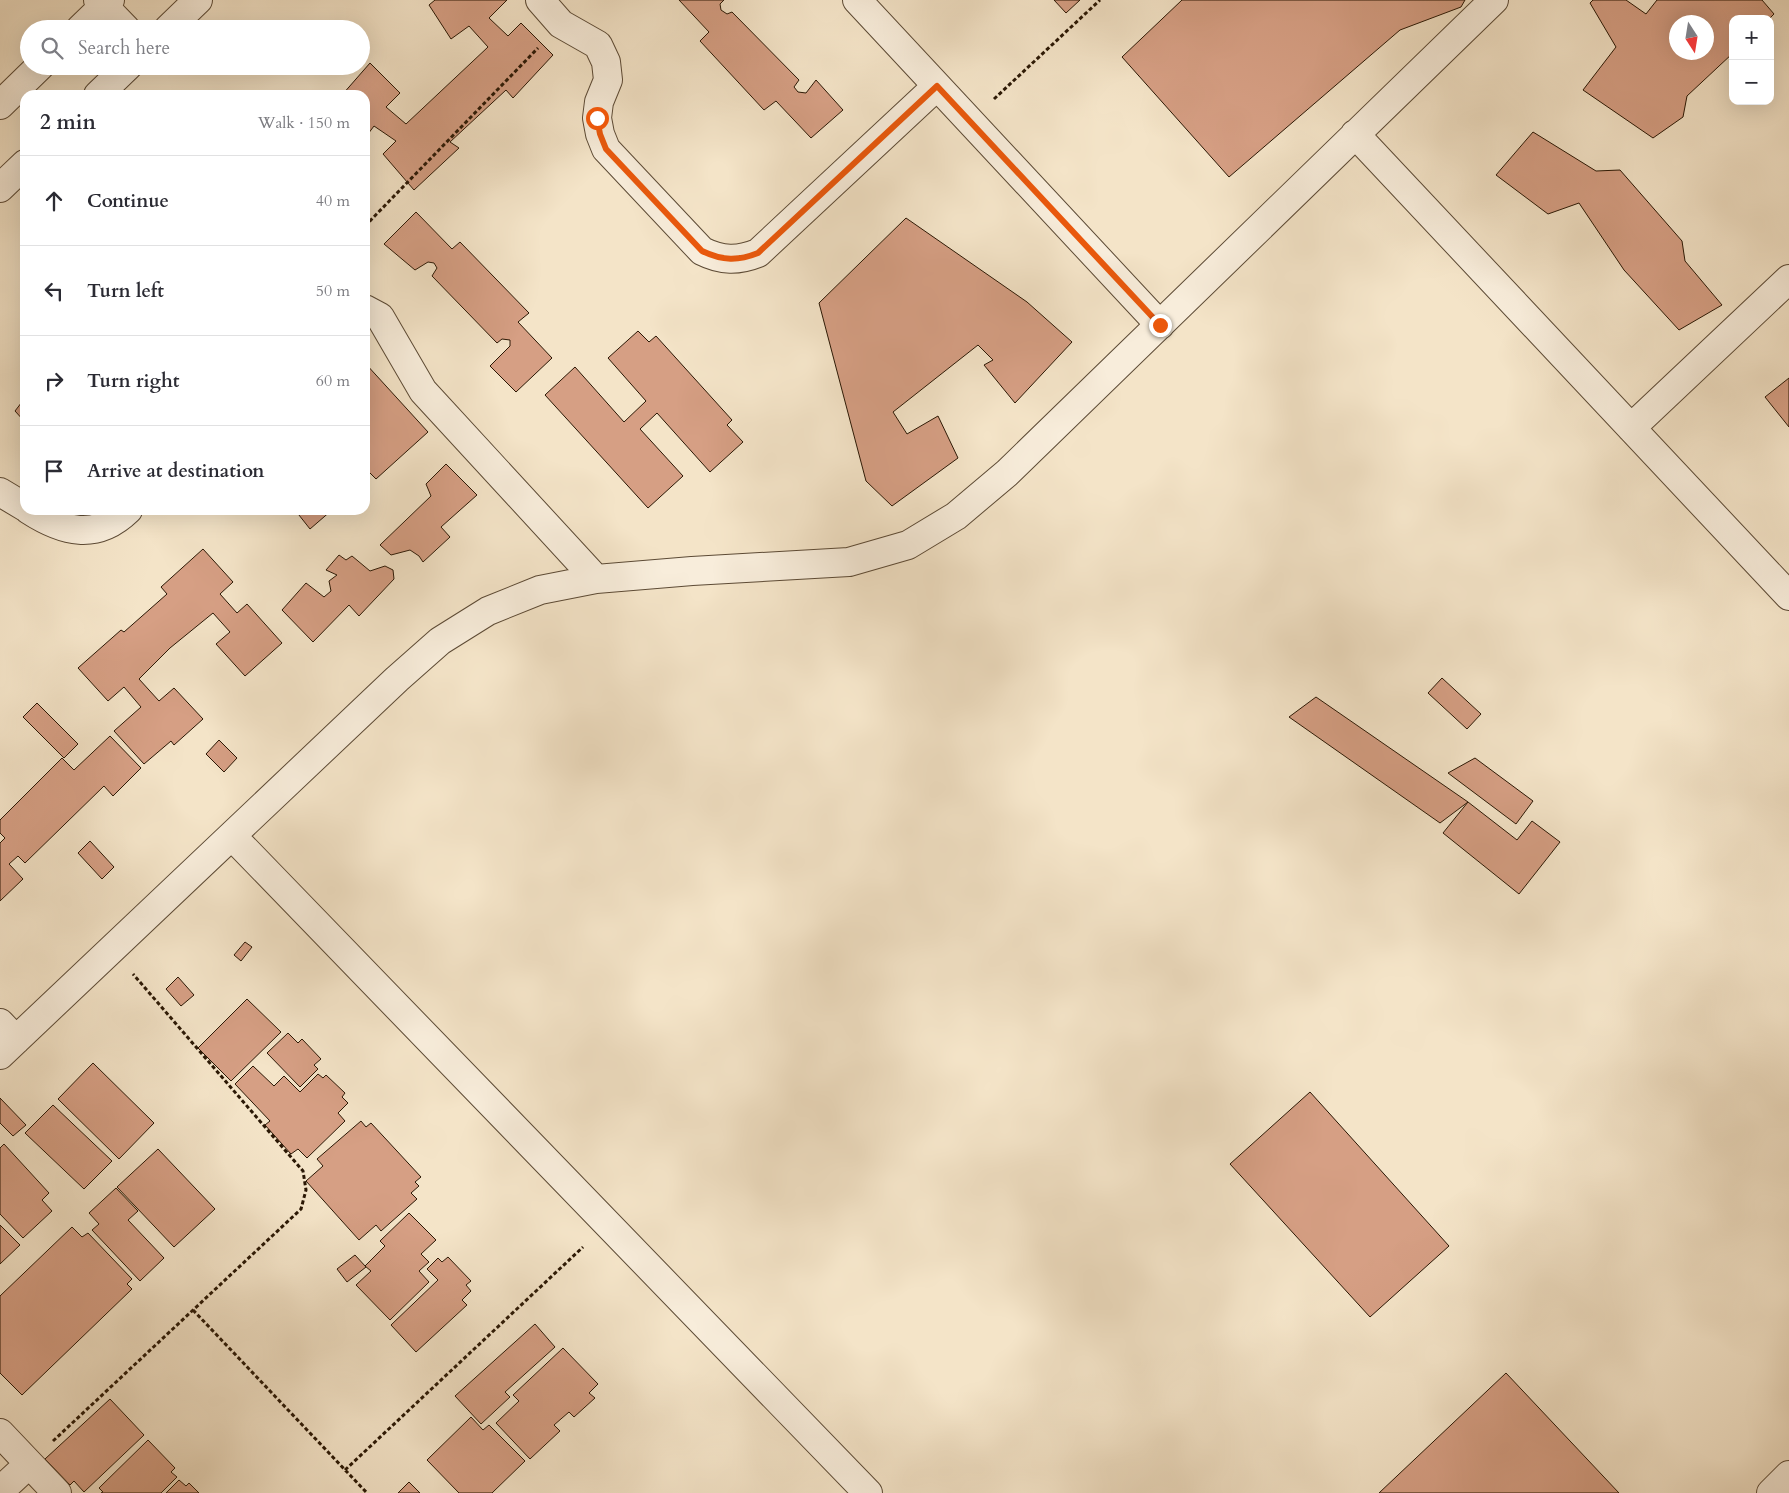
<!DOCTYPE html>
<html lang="en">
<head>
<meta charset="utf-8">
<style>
	body { margin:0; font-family:Cardo,serif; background:#f2f2f3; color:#2b2b33 }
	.controls { position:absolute; right:15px; top:15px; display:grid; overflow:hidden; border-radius:10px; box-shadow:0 5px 20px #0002 }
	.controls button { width:45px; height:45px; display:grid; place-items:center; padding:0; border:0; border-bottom:1px solid #e1e1e2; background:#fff; color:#2b2b33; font:25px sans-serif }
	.compass { position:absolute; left:1669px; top:15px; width:45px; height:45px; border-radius:50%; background:#fff; box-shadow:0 5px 20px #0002; rotate:168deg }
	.stop { position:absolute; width:15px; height:15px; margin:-11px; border:4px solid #ea580c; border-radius:50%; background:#fff }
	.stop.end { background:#ea580c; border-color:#fff; box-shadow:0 1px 5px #0008 }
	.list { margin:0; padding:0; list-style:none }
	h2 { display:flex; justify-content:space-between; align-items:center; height:65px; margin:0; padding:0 20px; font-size:21px }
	h2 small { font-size:16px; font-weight:400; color:#7c7c81 }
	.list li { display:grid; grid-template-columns:32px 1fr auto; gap:15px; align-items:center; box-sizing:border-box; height:90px; padding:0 20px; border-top:1px solid #e1e1e2 }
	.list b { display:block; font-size:19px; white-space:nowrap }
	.list em { font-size:16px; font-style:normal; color:#7c7c81 }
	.icon { flex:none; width:28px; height:28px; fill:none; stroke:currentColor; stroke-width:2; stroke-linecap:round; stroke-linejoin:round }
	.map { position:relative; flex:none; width:1789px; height:1493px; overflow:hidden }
	.search { position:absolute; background:#fff; box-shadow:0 5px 20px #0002; left:20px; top:20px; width:350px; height:55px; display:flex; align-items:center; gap:12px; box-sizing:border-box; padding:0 18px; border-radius:28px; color:#7c7c81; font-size:19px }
	.panel { position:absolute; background:#fff; box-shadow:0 5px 20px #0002; left:20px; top:90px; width:350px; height:425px; border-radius:15px }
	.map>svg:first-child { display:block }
</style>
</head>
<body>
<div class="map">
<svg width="1789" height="1493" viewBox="0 0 1789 1493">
	<rect width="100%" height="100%" fill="#f4e4c8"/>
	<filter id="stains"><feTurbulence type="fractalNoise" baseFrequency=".004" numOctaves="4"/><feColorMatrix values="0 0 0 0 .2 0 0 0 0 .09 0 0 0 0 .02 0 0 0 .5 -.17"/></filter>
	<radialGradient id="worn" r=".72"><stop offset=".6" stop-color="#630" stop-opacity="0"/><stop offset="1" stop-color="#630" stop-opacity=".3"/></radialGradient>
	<path fill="#d69f84" stroke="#2a1704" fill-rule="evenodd" d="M435 0H507L489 18 508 36 521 23 553 55 513 98 506 90 450 142 459 148 414 190 383 154 396 141 374 126 365 138V95H342L370 63 400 93 386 107 406 124 488 47 469 26 451 39 429 5Z
		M679 0H724L720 4 721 10 727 14 732 12 799 80 794 87 798 92 806 93 816 80 843 110 811 138 776 101 764 110 700 41 709 32Z
		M1054 0H1080L1066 13Z
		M1182 0H1465L1461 7 1400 30 1229 177 1122 57Z
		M1593 0H1626L1646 14 1657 0H1762L1774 14 1769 19H1733V53L1687 96 1683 117 1653 138 1583 90 1616 47 1590 3ZM1676 22H1706V52H1676Z
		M1533 132 1596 171 1620 170 1682 241 1685 261 1722 305 1679 330 1624 270 1579 203 1548 214 1496 175Z
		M416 212 452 249 460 242 529 313 518 322 552 358 516 392 490 366 510 346V340L502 339 497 343 432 276 437 268 434 263 428 262 415 270 384 244Z
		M906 218 1027 302 1072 342 1015 403 984 365 993 360 978 345 893 412 907 434 938 416 958 458 892 506 866 481 819 303Z
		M638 331 649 342 656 336 732 420 727 425 743 442 710 472 657 413 640 429 683 476 648 508 545 395 575 367 624 422 646 401 608 358Z
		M365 363 428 432 376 479 365 468Z
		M1789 378V427L1765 397Z
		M25 398V422L15 411Z
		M446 464 477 495 441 527 450 537 423 562 419 556 410 550 391 555 380 545 431 496 426 484Z
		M295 510H332L310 529Z
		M203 549 233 582 220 594 237 613 247 604 282 643 245 676 216 644 230 632 213 613 170 648 139 679 159 701 174 688 203 719 174 745 171 741 144 764 114 731 141 707 124 687 108 701 78 668 121 630 124 632 167 594 161 587Z
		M339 555 346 560 352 556 370 571 385 566 393 570 394 579 359 616 349 605 313 642 282 610 306 583 324 597 331 591 329 581 337 575 326 570Z
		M1442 678 1481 714 1467 729 1428 693Z
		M1316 697 1468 802 1440 823 1289 717Z
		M37 703 78 744 64 758 23 717Z
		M110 736 141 768 113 796 104 786 25 863 18 856 9 864 23 879 0 901V843L5 838 0 833V820L62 758 74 770Z
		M219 740 237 758 224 772 206 754Z
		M1475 758 1533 801 1516 824 1448 773Z
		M1468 802 1517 840 1532 821 1560 842 1519 894 1443 833Z
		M90 841 114 867 102 879 78 853Z
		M245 942 252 947 241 961 234 955Z
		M178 977 194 995 181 1006 166 989Z
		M247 999 281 1032 231 1081 198 1048Z
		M288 1033 298 1043 302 1039 321 1059 314 1065 318 1069 300 1087 267 1053Z
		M93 1063 154 1123 119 1159 58 1099Z
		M253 1066 274 1086 284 1076 300 1092 318 1074 323 1078 326 1075 345 1093 342 1097 348 1103 338 1113 345 1121 307 1158 298 1149 291 1154 265 1125 270 1121 235 1084Z
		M1310 1092 1449 1246 1370 1317 1230 1164Z
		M0 1098 26 1125 13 1136 0 1123Z
		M53 1105 112 1161 84 1189 25 1133Z
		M361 1121 366 1127 371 1123 421 1177 415 1182 419 1186 411 1193 417 1199 381 1231 376 1225 359 1240 306 1181 323 1166 317 1159Z
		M4 1144 49 1193 42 1200 52 1211 23 1238 0 1214V1148Z
		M158 1149 215 1209 174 1247 117 1187Z
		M116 1188 138 1211 128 1220 164 1258 140 1281 92 1230 99 1224 89 1213Z
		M409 1213 436 1240 421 1254 429 1262 419 1271 429 1282 390 1320 356 1285 371 1271 365 1266 385 1246 380 1241Z
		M0 1225 20 1245 0 1264Z
		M72 1227 82 1237 88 1233 132 1279 127 1284 132 1289 22 1395 0 1373V1296Z
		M355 1255 366 1267 347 1282 337 1269Z
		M448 1257 471 1281 466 1285 471 1291 462 1300 467 1305 416 1352 391 1325 438 1280 427 1269 438 1258 442 1262Z
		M535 1324 555 1347 505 1392 510 1397 481 1424 455 1396Z
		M563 1348 598 1384 589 1393 595 1398 574 1417 569 1412 554 1425 560 1431 530 1459 496 1423 519 1401 513 1395Z
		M1506 1373 1619 1493H1379Z
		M110 1399 144 1435 84 1492 74 1481 70 1485 45 1459Z
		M471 1417 483 1430 489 1425 525 1461 492 1493H459L427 1460Z
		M148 1440 175 1468 171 1472 177 1477 161 1493H101L103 1492 99 1488Z
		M179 1480 186 1486 189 1483 199 1493H166Z
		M409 1482 420 1493H398Z"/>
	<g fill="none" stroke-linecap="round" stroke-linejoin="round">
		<g stroke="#5c4a35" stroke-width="30">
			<path id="minor" d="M98 0 126 29
				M540 0 561 24 598 45 606 62 608 80 599 102 597 118 600 134 606 149 702 251C722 261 738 261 758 253L937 86
				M857 0 1160 325
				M80 29 110 0
				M168 29 198 0
				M98 95 128 66
				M0 105 40 66
				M1355 134 1789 596
				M0 188 25 164
				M365 309 380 317 423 391 596 579
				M1631 428 1789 279
				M0 492 25 507
				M29 510C63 532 96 541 128 510
				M232 836 868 1493
				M0 1023 16 1040
				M0 1055 397 679 440 641 488 611 540 590 596 579 692 571 849 562 908 545 956 516 1007 473 1494 0
				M0 1433 57 1493
				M0 1491 29 1464
				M1771 1493 1789 1475"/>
		</g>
		<path stroke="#2a1704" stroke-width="3" stroke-dasharray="4 2.5" stroke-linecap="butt" d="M994 99 1100 0
			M365 226 538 48
			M193 1310 367 1493
			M53 1441 301 1209 306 1190 303 1171 133 974
			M345 1470 583 1247"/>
		<use href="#minor" stroke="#f8eddb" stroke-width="28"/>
	</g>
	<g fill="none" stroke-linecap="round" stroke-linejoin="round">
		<path stroke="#ea580c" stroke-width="6" d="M597 118 600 134 606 149 702 251C723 261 738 261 758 253L937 86 1160 325"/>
	</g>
	<rect width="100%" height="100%" filter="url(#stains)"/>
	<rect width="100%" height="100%" fill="url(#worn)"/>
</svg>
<div class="controls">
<button>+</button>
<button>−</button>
</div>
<svg class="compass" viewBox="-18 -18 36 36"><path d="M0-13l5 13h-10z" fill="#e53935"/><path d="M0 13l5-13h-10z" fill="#7c7c81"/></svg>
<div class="stop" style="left:597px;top:118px"></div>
<div class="stop end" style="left:1160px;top:325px"></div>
<div class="search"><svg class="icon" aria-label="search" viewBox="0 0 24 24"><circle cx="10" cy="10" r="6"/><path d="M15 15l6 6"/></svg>Search here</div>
<section class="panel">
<h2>2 min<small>Walk · 150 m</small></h2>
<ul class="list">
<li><svg class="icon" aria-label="ahead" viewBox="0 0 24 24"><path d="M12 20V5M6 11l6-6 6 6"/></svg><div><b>Continue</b></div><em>40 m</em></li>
<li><svg class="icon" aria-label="left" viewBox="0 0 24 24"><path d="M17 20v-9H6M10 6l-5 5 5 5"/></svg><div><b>Turn left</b></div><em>50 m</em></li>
<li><svg class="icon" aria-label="right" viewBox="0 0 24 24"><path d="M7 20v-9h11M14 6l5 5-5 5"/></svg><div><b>Turn right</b></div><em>60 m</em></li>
<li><svg class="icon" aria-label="arrive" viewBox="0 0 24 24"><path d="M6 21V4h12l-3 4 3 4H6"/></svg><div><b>Arrive at destination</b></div></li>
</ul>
</section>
</div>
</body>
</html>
